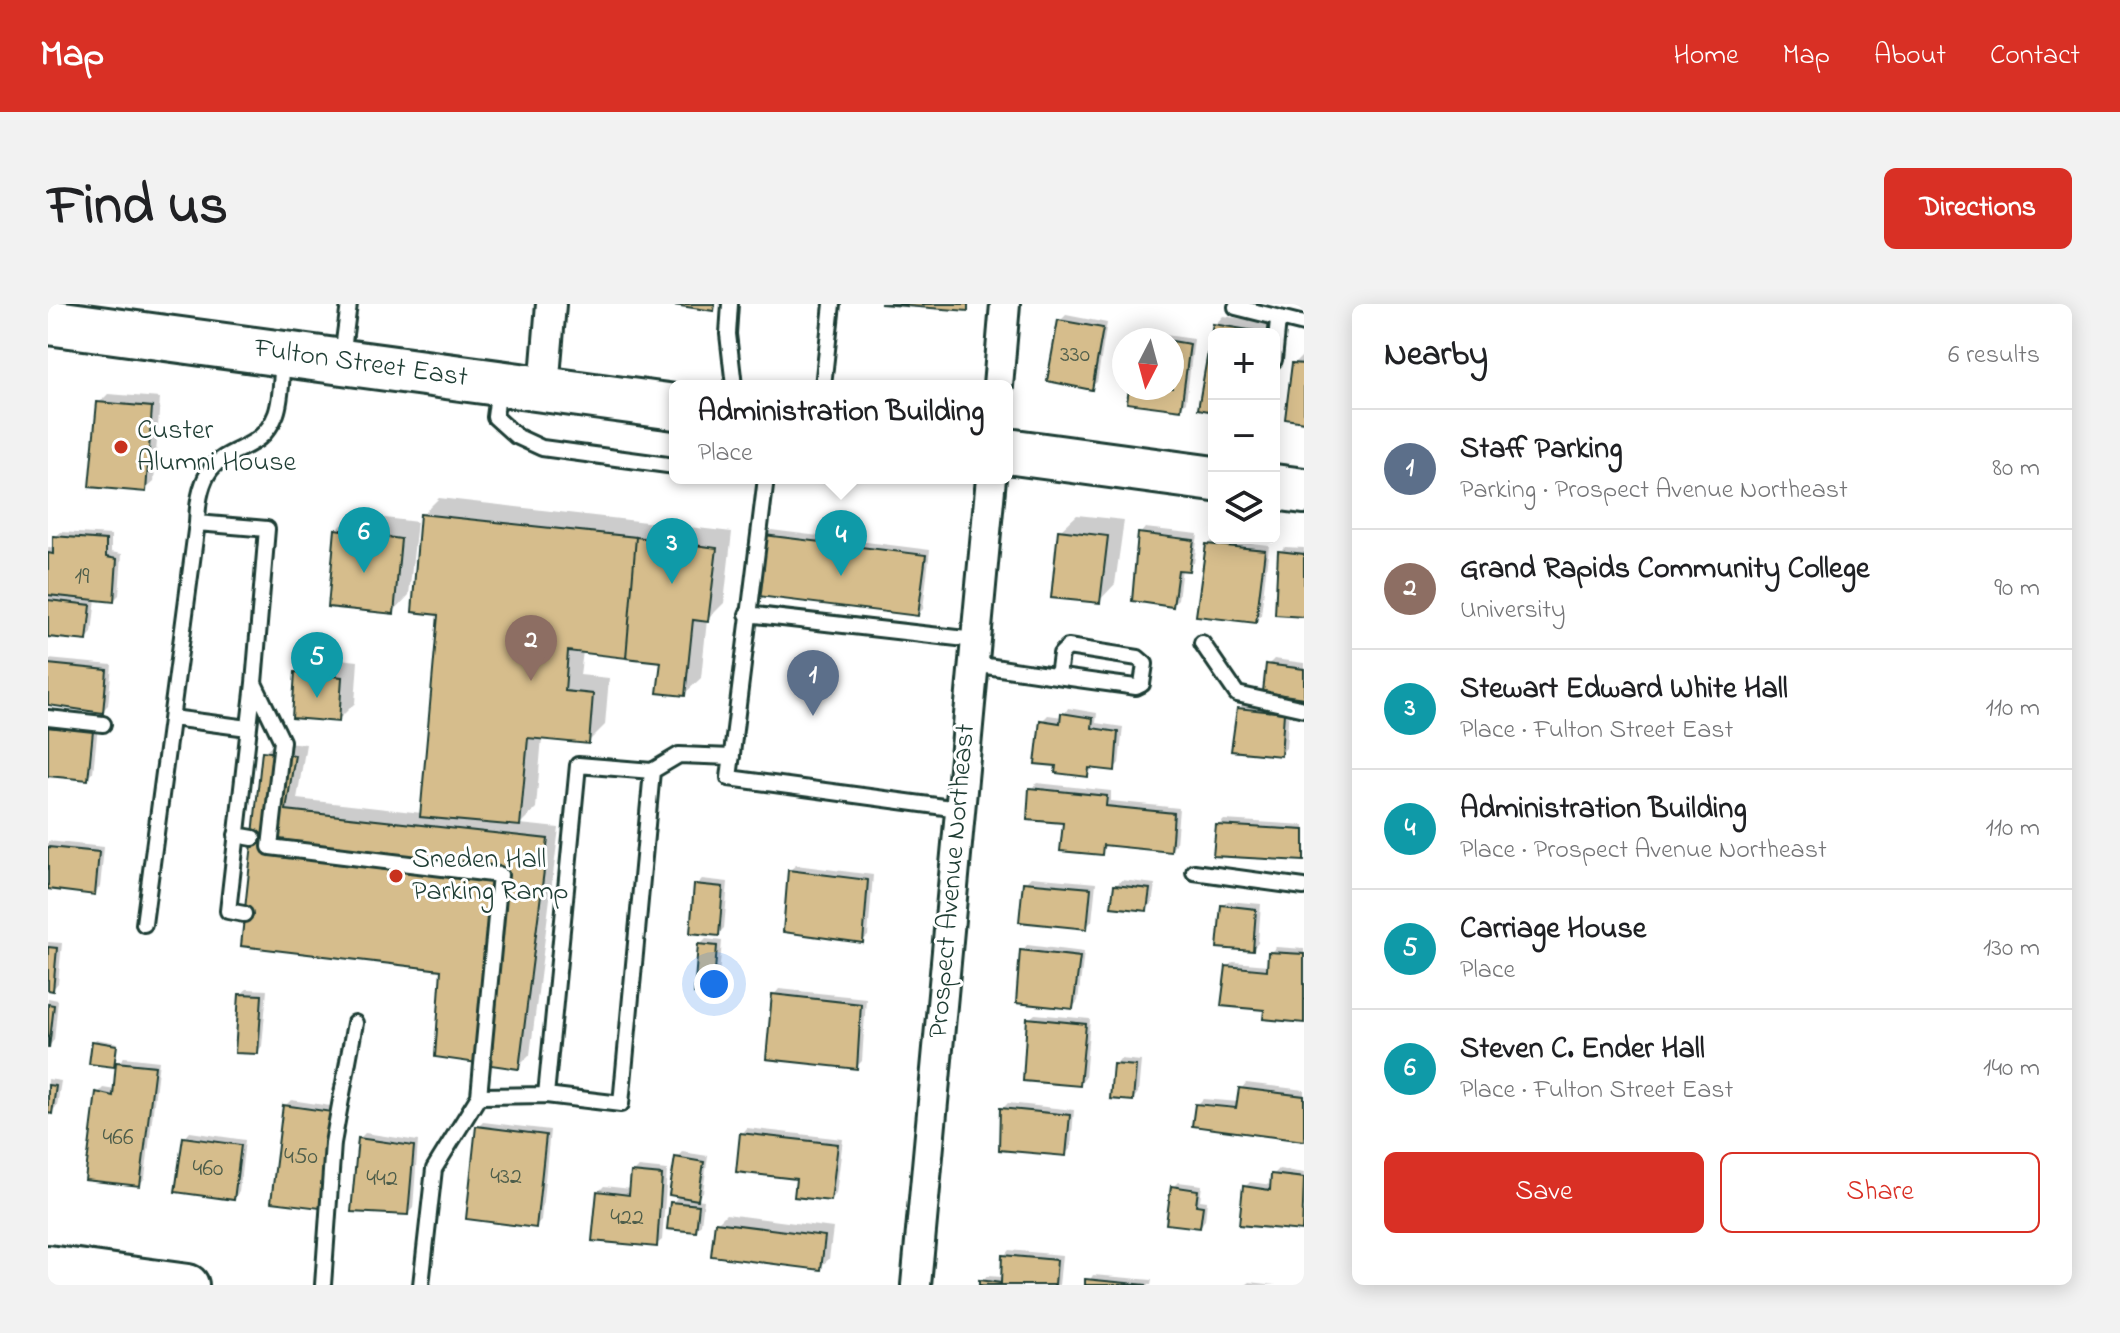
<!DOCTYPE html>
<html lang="en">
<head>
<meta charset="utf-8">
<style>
	body { margin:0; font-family:"Indie Flower",sans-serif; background:#f2f2f2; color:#202124 }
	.controls { position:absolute; right:24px; top:24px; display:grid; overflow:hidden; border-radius:12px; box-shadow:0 4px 20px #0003 }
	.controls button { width:72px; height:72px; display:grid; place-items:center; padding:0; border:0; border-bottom:2px solid #e0e0e0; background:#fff; color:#202124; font:40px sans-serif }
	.compass { position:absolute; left:1064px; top:24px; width:72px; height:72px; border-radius:50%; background:#fff; box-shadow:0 4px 20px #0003; rotate:186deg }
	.you { position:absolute; left:666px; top:680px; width:28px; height:28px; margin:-20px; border:6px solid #fff; border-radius:50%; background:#1a73e8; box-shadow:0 0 0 12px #1a73e833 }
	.badge { display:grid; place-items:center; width:52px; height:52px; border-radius:50%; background:#d93025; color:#fff; font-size:26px; font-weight:700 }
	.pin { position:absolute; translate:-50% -66px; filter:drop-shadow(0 2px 4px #0008) }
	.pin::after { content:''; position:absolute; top:42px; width:28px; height:24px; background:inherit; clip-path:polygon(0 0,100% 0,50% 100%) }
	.popup { position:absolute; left:621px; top:76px; width:344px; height:104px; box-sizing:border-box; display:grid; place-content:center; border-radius:12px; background:#fff; filter:drop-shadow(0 2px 6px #0005); font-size:26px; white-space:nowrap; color:#757577 }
	.popup b { font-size:30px; color:#202124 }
	.popup::after { content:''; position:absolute; left:50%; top:100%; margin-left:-16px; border:16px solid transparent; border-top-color:#fff }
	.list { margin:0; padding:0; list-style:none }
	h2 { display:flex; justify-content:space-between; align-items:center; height:104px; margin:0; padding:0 32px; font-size:34px }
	h2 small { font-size:26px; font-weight:400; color:#757577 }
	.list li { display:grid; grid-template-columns:52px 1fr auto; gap:24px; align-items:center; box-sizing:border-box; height:120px; padding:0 32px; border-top:2px solid #e0e0e0 }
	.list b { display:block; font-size:30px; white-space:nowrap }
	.list p { margin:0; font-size:26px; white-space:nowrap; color:#757577 }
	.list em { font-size:26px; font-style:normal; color:#757577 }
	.actions { display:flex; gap:16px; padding:24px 32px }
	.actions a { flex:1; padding:18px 0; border:2px solid #d93025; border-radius:12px; text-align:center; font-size:28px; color:#d93025 }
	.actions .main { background:#d93025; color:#fff }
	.icon { flex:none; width:44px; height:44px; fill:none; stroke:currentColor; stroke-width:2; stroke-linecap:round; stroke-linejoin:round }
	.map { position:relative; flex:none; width:1256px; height:981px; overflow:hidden; border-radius:12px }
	header { display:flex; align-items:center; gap:48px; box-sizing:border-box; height:112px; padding:0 40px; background:#d93025; color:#fff }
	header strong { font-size:38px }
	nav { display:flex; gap:44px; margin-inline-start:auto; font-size:28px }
	.intro { display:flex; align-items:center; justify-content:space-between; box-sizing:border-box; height:192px; padding:0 48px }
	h1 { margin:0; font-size:56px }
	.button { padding:20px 36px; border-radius:12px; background:#d93025; color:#fff; font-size:28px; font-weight:700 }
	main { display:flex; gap:48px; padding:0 48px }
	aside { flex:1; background:#fff; border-radius:12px; box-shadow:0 4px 20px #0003 }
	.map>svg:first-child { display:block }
</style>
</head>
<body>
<header>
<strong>Map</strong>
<nav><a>Home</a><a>Map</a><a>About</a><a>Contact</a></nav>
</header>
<div class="intro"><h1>Find us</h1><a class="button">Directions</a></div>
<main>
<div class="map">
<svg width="1256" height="981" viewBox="0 0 1256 981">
	<rect width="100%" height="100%" fill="#fff"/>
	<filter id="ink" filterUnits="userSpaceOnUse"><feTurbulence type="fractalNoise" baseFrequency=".0125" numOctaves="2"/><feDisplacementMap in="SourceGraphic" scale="16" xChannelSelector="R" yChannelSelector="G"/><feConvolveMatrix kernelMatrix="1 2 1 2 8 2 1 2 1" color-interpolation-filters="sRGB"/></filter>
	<g filter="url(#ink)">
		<path fill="#0003" d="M1018 11 1059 19 1049 78 1043 83 1012 17Z
			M1175 12 1227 20 1225 30H1166V106L1153 104 1167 21Z
			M1096 28 1146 35 1138 98 1132 104 1083 84H1124V36H1090Z
			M1255 51H1256V116L1246 60Z
			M60 90 112 94 106 178 97 186 51 99Z
			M391 194 684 228 676 299 659 316 653 374 636 390 615 356 535 347 532 371 561 374 557 421 540 438 494 433 488 504 472 520 511 524 482 751 470 763 395 664 195 641 216 448 228 437 258 440 249 495 374 509 392 310 374 211Z
			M305 210 369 218 361 291 345 308 289 226Z
			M1029 211 1076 216 1067 280 1051 297 1012 227Z
			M1097 224 1150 230 1146 259 1134 264 1130 295 1124 301 1092 230Z
			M723 226 882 246 875 305 870 310 718 232Z
			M13 228 63 231V248L74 250 71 291 66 296 48 294 44 329 38 335 0 331V243L7 244V233Z
			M1166 235 1221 241 1213 311 1208 317 1160 241Z
			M1237 243 1256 244V311L1232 248Z
			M266 352 310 357 307 399 290 416 249 369Z
			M0 355 64 361 60 401 54 407 0 399Z
			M1226 355 1256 359V392L1220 361Z
			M1196 399 1241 404 1238 444 1232 450 1191 405Z
			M1020 404 1049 409 1048 419 1075 423 1071 459 1066 465 1045 463 1040 471 1010 460 994 417 1000 411 1015 413Z
			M0 417 50 422 45 468 39 474 0 470Z
			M989 479 1063 487V497L1131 504 1128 540 1122 546 1059 539 1053 549 983 485Z
			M1176 516 1256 521V554L1170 522Z
			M0 537 56 543 52 583 46 589 0 583Z
			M748 561 825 571 820 632 814 637 742 566Z
			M983 573 1048 579 1044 617 1038 623 977 579Z
			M654 575 680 578 676 624 670 630 648 581Z
			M1074 576 1107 580 1104 600 1098 605 1068 581Z
			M1180 597 1213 600 1210 639 1204 645 1174 602Z
			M658 635 674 637 670 684 664 689 652 641Z
			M0 638 14 639 10 679 5 685 0 684Z
			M979 641 1036 648 1030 697 1025 703 974 647Z
			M1228 643 1256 645V717L1179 663 1185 658 1221 661 1222 649Z
			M199 685 219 686 214 742 209 748 193 690Z
			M731 685 818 694 814 757 808 763 726 691Z
			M0 694 10 696 6 736 1 742Z
			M987 710 1042 715 1037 774 1032 780 981 715Z
			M48 735 70 739 65 761 46 738Z
			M76 753 111 757 97 874 91 880 50 789 55 784 67 786 70 759Z
			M1072 755 1093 757 1090 789 1085 795 1067 761Z
			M0 775 13 777 9 802 3 808 0 807Z
			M1198 779 1256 786V835L1149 801 1155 795 1191 798 1193 785Z
			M243 796 289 803 277 897 271 902 237 802Z
			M960 799 1026 806 1023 844 1017 850 954 805Z
			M435 818 502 826 493 916 487 922 430 823Z
			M699 824 795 835 788 890 783 895 750 873 694 830Z
			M142 828 197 836 191 888 186 894 137 834Z
			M317 829 370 837 365 904 360 909 311 835Z
			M634 848 660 852 655 888 648 895 656 896 653 920 647 926 624 899 632 891 628 854Z
			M591 863 619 866 614 936 608 941 551 887 556 882 583 885 585 869Z
			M1231 865 1256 869 1253 925 1197 883 1202 878 1224 881 1225 871Z
			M1130 878 1154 881 1152 896 1159 897 1157 916 1152 922 1125 883Z
			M678 910 785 924 781 955 772 963 669 919Z
			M961 946 1014 951 1011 981H933L939 972 955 973 956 952Z
			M1045 971 1104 976 1103 981H1039Z
			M1202 978 1228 981H1198Z"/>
		<path fill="#d6bd8c" stroke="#1f3d34" stroke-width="2" d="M619 0H667L666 7Z
			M832 0H920V7Z
			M1010 16 1055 24 1044 86 999 77Z
			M1165 20 1219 29 1166 30V108L1150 105Z
			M1124 37 1142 40 1133 106 1079 99 1081 84H1124Z
			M1244 59 1256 60V118L1237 115Z
			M49 98 104 103 98 188 41 183Z
			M372 210 588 233 578 354 520 347 517 387 545 390 541 440 480 434 472 522 372 513 390 311 364 308Z
			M287 225 353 235 346 310 280 303Z
			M1010 226 1060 232 1052 299 1003 294Z
			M1090 229 1146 236 1141 267 1130 266 1125 303 1084 297Z
			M716 231 878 251 870 312 710 292Z
			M5 232 58 236V253L69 255 66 298 0 291V249L5 250Z
			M588 233 669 244 660 318 645 316 637 392 609 389 613 358 578 354Z
			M1158 240 1217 246 1208 319 1148 312Z
			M1230 247 1256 250V313L1227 311Z
			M0 296 43 301 39 337 0 333Z
			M0 360 59 366 55 409 0 401Z
			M1218 360 1256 365V394L1215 388Z
			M247 368 294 373 291 418 244 414Z
			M1189 404 1236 409 1233 452 1183 447Z
			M1013 409 1045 414 1044 424 1070 428 1067 467 1041 464 1040 473 1007 469 1008 462 987 460 992 416 1012 419Z
			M0 423 45 427 40 476 0 472Z
			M214 447 247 451 238 506 500 535 471 765 387 753 393 666 193 642Z
			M981 484 1059 492 1058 502 1126 509 1123 548 1055 541 1054 551 1012 547 1015 519 979 516Z
			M1168 521 1256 526V557L1165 552Z
			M0 543 51 548 47 591 0 585Z
			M740 566 820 576 815 639 735 628Z
			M975 578 1043 584 1039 625 971 618Z
			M646 580 675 583 671 632 642 629Z
			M1066 581 1102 585 1099 607 1063 603Z
			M1173 601 1208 605 1205 647 1169 644Z
			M650 640 669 642 665 692 646 690Z
			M0 643 9 644 5 687 0 686Z
			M972 646 1032 653 1025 705 968 699Z
			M1220 648 1256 650V719L1215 715 1216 706 1173 702 1178 662 1219 666Z
			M191 690 214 691 210 750 187 749Z
			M724 690 813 700 809 765 718 755Z
			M0 700 6 701 1 744H0Z
			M979 714 1038 720 1032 782 975 777Z
			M44 737 69 741 66 763 41 760Z
			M68 758 107 762 92 882 37 876 48 788 65 792Z
			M1065 760 1088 762 1085 797 1062 795Z
			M0 781 8 782 4 810 0 809Z
			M1191 784 1256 792V837L1144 822 1147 800 1188 804Z
			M235 801 284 808 272 904 223 898Z
			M952 804 1022 811 1018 852 951 846Z
			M428 822 498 831 488 924 418 915Z
			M692 829 790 840 783 897 746 893 748 875 688 868Z
			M135 833 193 841 186 896 127 888Z
			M310 834 366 842 360 911 303 908Z
			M627 853 656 858 650 896 621 891Z
			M583 868 614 871 609 943 544 937 549 887 581 891Z
			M1223 870 1256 874 1254 927 1191 921 1195 882 1222 886Z
			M1123 882 1150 886 1148 901 1155 902 1152 924 1118 920Z
			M622 898 651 901 648 928 619 925Z
			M667 918 777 932 773 966 663 952Z
			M954 951 1009 956 1007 981H931V976L953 979Z
			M1037 975 1099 981H1037Z"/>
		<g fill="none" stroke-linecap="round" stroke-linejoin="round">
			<g stroke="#1f3d34" stroke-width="20">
				<path id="lane" d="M682 0 680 30 686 82
					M1188 3 1256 20
					M294 53 301 0
					M1226 56 1230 16
					M775 82 784 0
					M451 83 447 113 468 132 494 144 627 162
					M718 174 681 474 911 505
					M149 219C151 127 207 164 228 110 234 94 233 71 235 54
					M699 310 927 336
					M1154 339 1189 390 1256 405
					M925 360C979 368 1033 376 1088 383L1094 380 1097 360 1090 354 1020 343 1013 350 1010 372
					M0 414 55 420
					M124 414 200 424
					M604 467 530 461 498 791 573 800 604 467 631 451 684 453
					M188 531 205 534
					M1146 568 1256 583
					M196 610 180 607 206 379
					M96 620 149 219 219 225 206 379 234 437 222 543 452 571 431 792 386 865 373 981
					M431 792 498 791
					M275 981 285 839 307 719"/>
			</g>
			<g stroke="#1f3d34" stroke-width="34">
				<path id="street" d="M950 82 957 0
					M496 85 503 0
					M868 981 943 174"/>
			</g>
			<g stroke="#1f3d34" stroke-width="46">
				<path id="secondary" d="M0 962 140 981"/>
			</g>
			<g stroke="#1f3d34" stroke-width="50">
				<path id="primary" d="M0 18 627 103
					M959 147 1166 175
					M1226 183 1256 187"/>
			</g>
			<use href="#lane" stroke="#fff" stroke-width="14"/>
			<use href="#street" stroke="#fff" stroke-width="28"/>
			<use href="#secondary" stroke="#fff" stroke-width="40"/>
			<use href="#primary" stroke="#fff" stroke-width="44"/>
		</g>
	</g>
	<g fill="#c8321e" stroke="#fff" stroke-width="3">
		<circle cx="73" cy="143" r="8"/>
		<circle cx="348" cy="572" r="8"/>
	</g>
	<g text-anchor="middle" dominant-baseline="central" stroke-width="6" stroke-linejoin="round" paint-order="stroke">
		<g font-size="24" fill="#4d5d4a">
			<text x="1027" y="51">330</text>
			<text x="34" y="273">19</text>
			<text x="70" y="834">466</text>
			<text x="253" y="853">450</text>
			<text x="160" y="865">460</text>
			<text x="458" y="873">432</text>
			<text x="334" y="875">442</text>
			<text x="579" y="914">422</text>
		</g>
		<g font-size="28" fill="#1f3d34" stroke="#fff">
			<text transform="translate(313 60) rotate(8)">Fulton Street East</text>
			<text transform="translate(905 577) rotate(-85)">Prospect Avenue Northeast</text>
		</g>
		<g font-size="28" fill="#1f3d34" stroke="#fff" text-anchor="start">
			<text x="89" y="127">Custer<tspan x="89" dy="32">Alumni House</tspan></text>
			<text x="364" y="556">Sneden Hall<tspan x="364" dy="32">Parking Ramp</tspan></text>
		</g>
	</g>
</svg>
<div class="controls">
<button>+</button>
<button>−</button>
<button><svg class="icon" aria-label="layers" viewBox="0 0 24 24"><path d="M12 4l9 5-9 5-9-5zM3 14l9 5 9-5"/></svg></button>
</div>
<svg class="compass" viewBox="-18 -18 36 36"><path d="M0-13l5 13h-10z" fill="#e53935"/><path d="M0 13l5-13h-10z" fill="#757577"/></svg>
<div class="you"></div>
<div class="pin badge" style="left:765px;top:412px;background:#5c6f8a">1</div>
<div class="pin badge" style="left:483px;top:377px;background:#8d6e63">2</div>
<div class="pin badge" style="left:624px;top:280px;background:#0f9aa8">3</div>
<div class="pin badge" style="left:793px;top:272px;background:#0f9aa8">4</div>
<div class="popup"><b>Administration Building</b>Place</div>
<div class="pin badge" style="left:269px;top:394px;background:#0f9aa8">5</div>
<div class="pin badge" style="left:316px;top:269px;background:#0f9aa8">6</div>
</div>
<aside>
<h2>Nearby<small>6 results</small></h2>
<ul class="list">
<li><span class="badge" style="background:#5c6f8a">1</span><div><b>Staff Parking</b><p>Parking · Prospect Avenue Northeast</p></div><em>80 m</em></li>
<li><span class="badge" style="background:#8d6e63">2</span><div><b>Grand Rapids Community College</b><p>University</p></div><em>90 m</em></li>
<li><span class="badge" style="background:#0f9aa8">3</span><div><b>Stewart Edward White Hall</b><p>Place · Fulton Street East</p></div><em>110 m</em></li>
<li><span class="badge" style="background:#0f9aa8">4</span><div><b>Administration Building</b><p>Place · Prospect Avenue Northeast</p></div><em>110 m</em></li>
<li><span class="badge" style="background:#0f9aa8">5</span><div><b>Carriage House</b><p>Place</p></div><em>130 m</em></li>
<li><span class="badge" style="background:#0f9aa8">6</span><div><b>Steven C. Ender Hall</b><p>Place · Fulton Street East</p></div><em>140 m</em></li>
</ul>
<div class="actions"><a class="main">Save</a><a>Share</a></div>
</aside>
</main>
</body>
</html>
